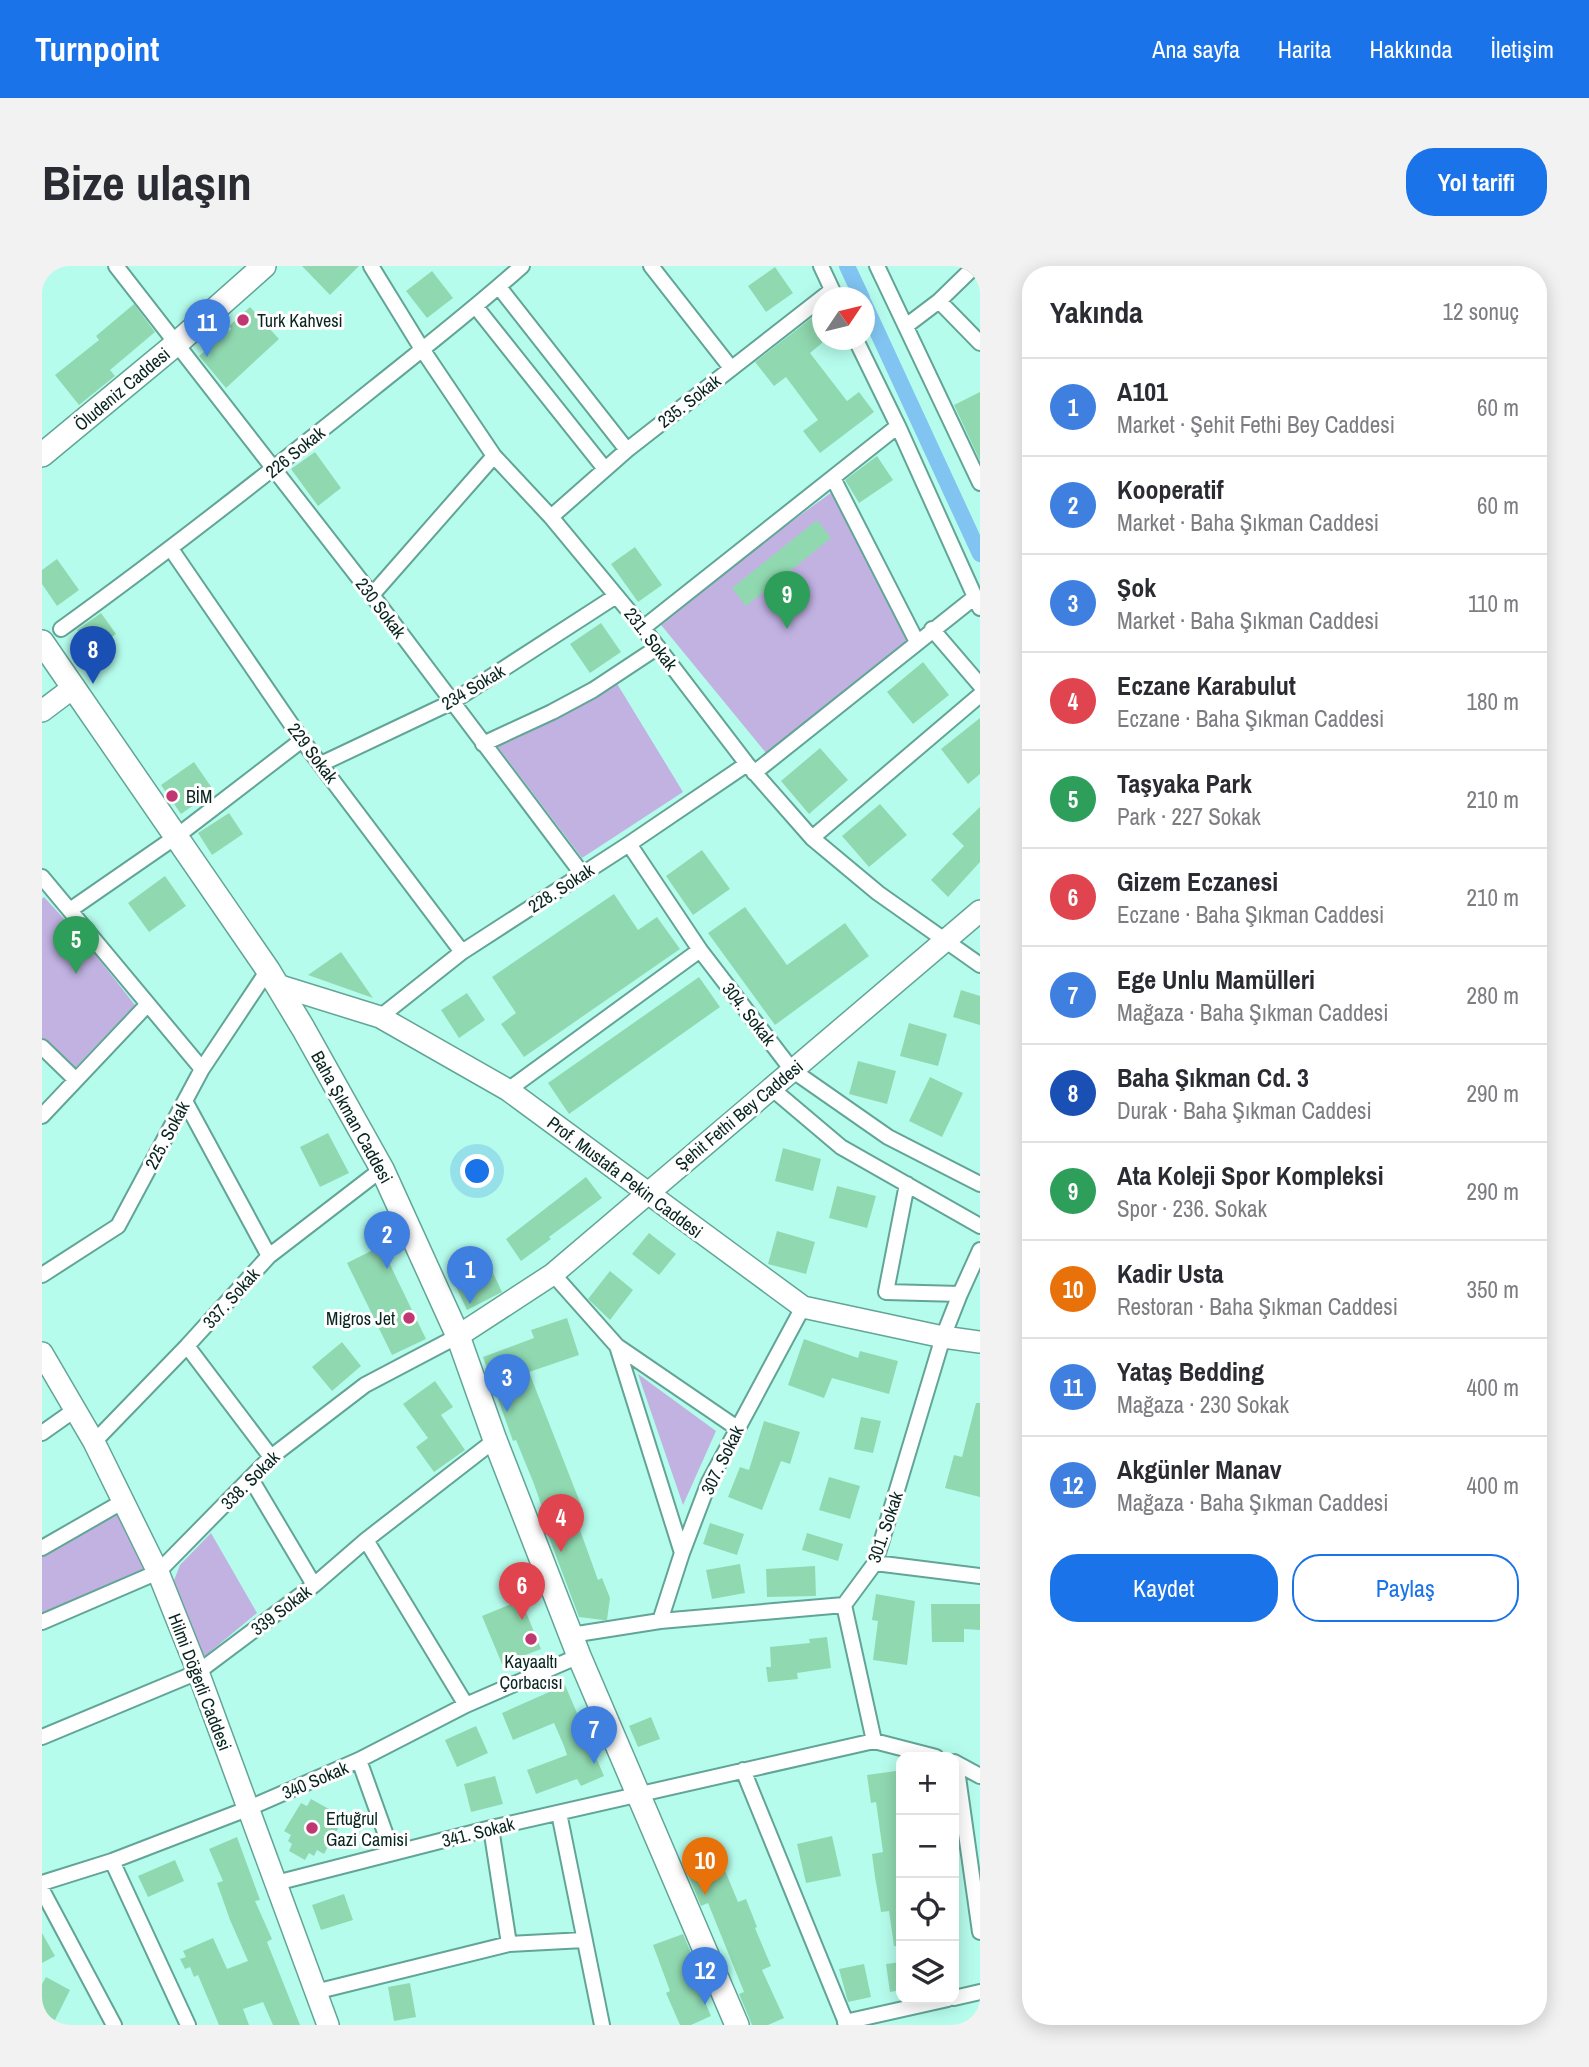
<!DOCTYPE html>
<html lang="tr">
<head>
<meta charset="utf-8">
<style>
	body { margin:0; font-family:"Archivo Narrow",sans-serif; background:#f2f2f3; color:#2b2b33 }
	.controls { position:absolute; right:21px; bottom:21px; display:grid; overflow:hidden; border-radius:14px; box-shadow:0 4px 18px #0003 }
	.controls button { width:63px; height:63px; display:grid; place-items:center; padding:0; border:0; border-bottom:2px solid #e1e1e2; background:#fff; color:#2b2b33; font:35px sans-serif }
	.compass { position:absolute; left:770px; top:21px; width:63px; height:63px; border-radius:50%; background:#fff; box-shadow:0 4px 18px #0003; rotate:55deg }
	.you { position:absolute; left:436px; top:906px; width:24px; height:24px; margin:-18px; border:5px solid #fff; border-radius:50%; background:#1a73e8; box-shadow:0 0 0 10px #1a73e833 }
	.badge { display:grid; place-items:center; width:46px; height:46px; border-radius:50%; background:#1a73e8; color:#fff; font-size:23px; font-weight:700 }
	.pin { position:absolute; translate:-50% -58px; filter:drop-shadow(0 2px 4px #0008) }
	.pin::after { content:''; position:absolute; top:37px; width:24px; height:21px; background:inherit; clip-path:polygon(0 0,100% 0,50% 100%) }
	.list { margin:0; padding:0; list-style:none }
	h2 { display:flex; justify-content:space-between; align-items:center; height:91px; margin:0; padding:0 28px; font-size:30px }
	h2 small { font-size:23px; font-weight:400; color:#7c7c81 }
	.list li { display:grid; grid-template-columns:46px 1fr auto; gap:21px; align-items:center; box-sizing:border-box; height:98px; padding:0 28px; border-top:2px solid #e1e1e2 }
	.list b { display:block; font-size:26px; white-space:nowrap }
	.list p { margin:0; font-size:23px; white-space:nowrap; color:#7c7c81 }
	.list em { font-size:23px; font-style:normal; color:#7c7c81 }
	.actions { display:flex; gap:14px; padding:21px 28px }
	.actions a { flex:1; padding:16px 0; border:2px solid #1a73e8; border-radius:28px; text-align:center; font-size:24px; color:#1a73e8 }
	.actions .main { background:#1a73e8; color:#fff }
	.icon { flex:none; width:38px; height:38px; fill:none; stroke:currentColor; stroke-width:2; stroke-linecap:round; stroke-linejoin:round }
	.map { position:relative; flex:none; width:938px; height:1759px; overflow:hidden; border-radius:28px }
	header { display:flex; align-items:center; gap:42px; box-sizing:border-box; height:98px; padding:0 35px; background:#1a73e8; color:#fff }
	header strong { font-size:33px }
	nav { display:flex; gap:38px; margin-inline-start:auto; font-size:24px }
	.intro { display:flex; align-items:center; justify-content:space-between; box-sizing:border-box; height:168px; padding:0 42px }
	h1 { margin:0; font-size:49px }
	.button { padding:18px 32px; border-radius:28px; background:#1a73e8; color:#fff; font-size:24px; font-weight:700 }
	main { display:flex; gap:42px; padding:0 42px }
	aside { flex:1; background:#fff; border-radius:28px; box-shadow:0 4px 18px #0003 }
	.map>svg:first-child { display:block }
</style>
</head>
<body>
<header>
<strong>Turnpoint</strong>
<nav><a>Ana sayfa</a><a>Harita</a><a>Hakkında</a><a>İletişim</a></nav>
</header>
<div class="intro"><h1>Bize ulaşın</h1><a class="button">Yol tarifi</a></div>
<main>
<div class="map">
<svg width="938" height="1759" viewBox="0 0 938 1759">
	<rect width="100%" height="100%" fill="#b6fcec"/>
	<path fill="#c1b2e2" d="M790 226 872 373 729 493 615 354Z
		M574 416 641 526 540 592 455 480Z
		M2 631 45 678 93 739 31 804 0 773V633Z
		M596 1108 674 1165 641 1239Z
		M80 1236 116 1306 0 1356V1282Z
		M169 1267 215 1347 157 1395 129 1322 138 1299Z"/>
	<g fill="none" stroke-linecap="round" stroke-linejoin="round">
		<path stroke="#81c4f1" stroke-width="16" d="M805 0 820 32
			M822 37 938 288"/>
	</g>
	<path fill="#90d9b0" d="M260 0H317L288 29Z
		M733 1 751 27 724 46 706 20Z
		M390 5 411 32 385 52 364 25Z
		M92 38 113 66 68 104 73 110 37 139 13 109 57 74 54 70Z
		M208 41 237 73 184 122 157 90 189 63 187 60Z
		M780 44V77L768 87 805 135 817 126 832 146 778 187 761 165 776 154 744 111 732 120 713 96Z
		M938 126V195L912 139Z
		M273 186 299 222 276 240 249 203Z
		M835 190 851 214 817 237 803 214Z
		M775 254 789 272 704 340 690 322Z
		M593 281 620 319 596 336 569 298Z
		M15 293 37 324 15 340 0 318V304Z
		M59 347 74 368 49 385 35 364Z
		M559 357 579 386 548 407 528 378Z
		M881 396 907 429 871 458 845 426Z
		M938 452V508L926 518 899 483Z
		M778 482 806 514 767 548 739 515Z
		M152 496 172 525 139 548 119 519Z
		M838 538 865 569 827 601 800 570Z
		M938 541V596L906 631 889 614 922 580 910 568Z
		M187 547 201 568 170 589 156 567Z
		M660 584 688 623 651 649 624 610Z
		M123 610 144 640 107 666 86 637Z
		M572 628 596 664 615 651 638 683 482 791 459 758 474 747 450 711Z
		M703 641 745 699 803 657 827 690 733 759 666 667Z
		M299 686 331 732 266 709Z
		M657 711 678 741 527 848 506 817Z
		M919 724 938 730V759L911 751Z
		M425 727 443 754 417 772 399 744Z
		M867 757 905 768 896 800 858 790Z
		M816 795 854 805 845 838 807 828Z
		M888 811 921 827 900 871 867 855Z
		M286 867 307 907 278 921 258 881Z
		M741 882 779 893 771 925 733 915Z
		M544 911 560 932 507 971 509 973 479 995 464 973Z
		M795 920 834 930 825 962 787 952Z
		M735 965 773 976 764 1008 726 998Z
		M607 967 634 988 617 1009 590 988Z
		M339 980 384 1073 350 1089 305 997Z
		M444 992 460 1026 425 1044 408 1008Z
		M568 1005 591 1024 568 1054 546 1033Z
		M525 1052 537 1089 487 1106 539 1239 530 1242 556 1314 560 1312 568 1332 565 1354H561L537 1351 505 1266 508 1264 492 1218 474 1174 471 1175 441 1091 492 1072 489 1064Z
		M762 1073 816 1092 818 1085 856 1095 847 1128 790 1112 782 1132 746 1119Z
		M300 1076 319 1100 290 1125 270 1101Z
		M393 1115 411 1141 399 1149 423 1184 392 1206 374 1181 386 1172 361 1138Z
		M934 1137H938V1231L903 1222 912 1189 920 1191Z
		M819 1151 839 1155 831 1187 812 1183Z
		M722 1155 758 1166 748 1198 739 1195 720 1244 686 1231 698 1201 707 1204Z
		M787 1211 818 1220 808 1253 777 1244Z
		M668 1257 702 1268 695 1289 661 1278Z
		M765 1267 801 1278 796 1295 760 1284Z
		M698 1298 703 1327 670 1333 664 1304Z
		M773 1300 774 1330 725 1331 724 1303Z
		M834 1328 873 1335 865 1399 831 1394 836 1355 830 1354Z
		M479 1334 499 1383 460 1398 440 1350Z
		M889 1338H938V1364L922 1363V1376H890Z
		M785 1371 789 1402 755 1407 756 1413 726 1416 724 1401H729L728 1381 768 1377 767 1373Z
		M523 1419 562 1510 539 1520 535 1513 494 1528 485 1504 525 1489 522 1480 512 1457 471 1474 460 1447Z
		M609 1451 618 1473 596 1481 587 1460Z
		M434 1460 446 1487 415 1501 403 1474Z
		M854 1505 856 1517H859V1680H852L847 1645 839 1646 833 1611 830 1588 841 1586 834 1536 829 1537 825 1509Z
		M453 1510 461 1538 429 1546 422 1518Z
		M269 1533 296 1548 291 1555 298 1559 282 1588 275 1584 272 1590 267 1587 263 1594 247 1585 250 1578 246 1575 249 1569 242 1565 259 1537 265 1540Z
		M790 1570 799 1610 764 1617 755 1578Z
		M195 1571 218 1634 213 1635 230 1673 225 1676 258 1759H231L221 1736 201 1743 207 1759H177L156 1709 152 1711 148 1701 143 1703 138 1693 144 1691 141 1685 171 1672 185 1703 206 1695 188 1654 175 1617 181 1615 167 1583Z
		M677 1590 696 1636 704 1633 715 1661 713 1662 729 1700 720 1704 742 1752 726 1759H710L697 1728 702 1726 666 1637 659 1640 644 1604Z
		M133 1594 142 1615 106 1631 96 1610Z
		M302 1628 311 1654 279 1664 270 1639Z
		M0 1667 13 1690 0 1697Z
		M641 1668 656 1703 650 1705 669 1750 649 1759H638L624 1727 628 1725 611 1679Z
		M859 1696V1724L848 1726 844 1698Z
		M822 1698 829 1731 806 1736 797 1703Z
		M4 1711 28 1724 13 1754 0 1748V1718Z
		M368 1717 374 1751 352 1755 346 1721Z"/>
	<g fill="none" stroke-linecap="round" stroke-linejoin="round">
		<g stroke="#62a597" stroke-width="18">
			<path id="street" d="M74 0 330 329 541 609
				M329 0 380 83 452 190 509 251 601 362 705 498 770 572 836 627 938 699
				M609 0 689 102
				M779 0 793 30
				M835 0 938 217
				M457 21 585 184
				M897 35 938 77
				M434 41 563 203
				M864 60 897 35 933 0
				M814 74 856 160 938 342
				M791 212 875 376
				M509 251 585 184 790 24
				M129 283 260 474 420 686
				M330 329 452 190
				M601 362 856 160
				M19 363C126 286 229 205 332 122 382 82 432 43 480 0
				M890 363 938 419
				M441 478 510 446 551 424 616 381
				M279 498 410 436 574 330
				M712 507 933 331
				M770 572 938 429
				M587 578 658 684 750 804 846 871 938 918
				M0 611 160 803
				M28 644 135 570 260 474
				M338 751 420 686 587 578 705 498
				M0 781 34 814
				M728 821 799 881 938 960
				M466 824 658 684
				M143 835 227 990
				M0 850 105 739
				M865 918 844 1026 918 1028
				M511 1008 575 1080 695 1162
				M0 1009 76 960 160 803 226 704
				M145 1080 229 1191
				M575 1080 640 1287
				M0 1167 34 1143
				M52 1176 145 1080 227 990 340 903
				M209 1213 272 1319
				M324 1274 424 1439
				M0 1282 80 1236
				M833 1297 938 1310
				M618 1355 640 1287 667 1216 761 1041
				M0 1356 116 1306 229 1191 323 1119 416 1070
				M529 1369 618 1355 802 1339
				M0 1471 156 1406 272 1319 324 1274 453 1174
				M832 1475 802 1339 833 1297 901 1071 918 1028 938 984
				M317 1494 350 1586
				M912 1496 938 1510
				M914 1497 938 1666
				M701 1504 805 1759
				M517 1547 560 1759
				M449 1562 467 1678
				M70 1595 146 1759
				M0 1617 70 1595 205 1543 317 1494 424 1439 537 1390
				M234 1617 449 1562 832 1475 894 1491
				M0 1624 72 1759
				M273 1726 467 1678 542 1674
				M912 1732 938 1726
				M803 1756 906 1733"/>
		</g>
		<g stroke="#62a597" stroke-width="24">
			<path id="secondary" d="M0 445 32 421
				M235 719 338 751 466 824 761 1041 901 1071 938 1076
				M416 1070 511 1008 938 645
				M0 1087 52 1176 116 1306 156 1406 286 1759"/>
		</g>
		<g stroke="#62a597" stroke-width="26">
			<path id="primary" d="M0 189 134 78 222 0
				M0 376 226 704 261 762 340 903 416 1070 453 1174 537 1390 695 1759"/>
		</g>
		<use href="#street" stroke="#fff" stroke-width="14"/>
		<use href="#secondary" stroke="#fff" stroke-width="21"/>
		<use href="#primary" stroke="#fff" stroke-width="23"/>
	</g>
	<g fill="#c13772" stroke="#fff" stroke-width="2.5">
		<circle cx="201" cy="54" r="7"/>
		<circle cx="130" cy="530" r="7"/>
		<circle cx="367" cy="1052" r="7"/>
		<circle cx="489" cy="1373" r="7"/>
		<circle cx="270" cy="1562" r="7"/>
	</g>
	<g text-anchor="middle" dominant-baseline="central" stroke-width="6" stroke-linejoin="round" paint-order="stroke">
		<g font-size="18" fill="#08251f" stroke="#fff" text-anchor="start">
			<text x="215" y="54">Turk Kahvesi</text>
			<text x="144" y="530">BİM</text>
			<text x="353" y="1052" text-anchor="end">Migros Jet</text>
			<text x="489" y="1395" text-anchor="middle">Kayaaltı<tspan x="489" dy="21">Çorbacısı</tspan></text>
			<text x="284" y="1552">Ertuğrul<tspan x="284" dy="21">Gazi Camisi</tspan></text>
		</g>
		<g font-size="18" fill="#08251f" stroke="#fff">
			<text transform="translate(80 123) rotate(-40)">Öludeniz Caddesi</text>
			<text transform="translate(647 135) rotate(-38)">235. Sokak</text>
			<text transform="translate(253 186) rotate(-39)">226 Sokak</text>
			<text transform="translate(339 342) rotate(53)">230 Sokak</text>
			<text transform="translate(609 373) rotate(52)">231. Sokak</text>
			<text transform="translate(431 421) rotate(-31)">234 Sokak</text>
			<text transform="translate(271 487) rotate(53)">229 Sokak</text>
			<text transform="translate(519 622) rotate(-33)">228. Sokak</text>
			<text transform="translate(707 748) rotate(52)">304. Sokak</text>
			<text transform="translate(697 849) rotate(-40)">Şehit Fethi Bey Caddesi</text>
			<text transform="translate(310 851) rotate(61)">Baha Şıkman Caddesi</text>
			<text transform="translate(125 869) rotate(-62)">225. Sokak</text>
			<text transform="translate(583 911) rotate(37)">Prof. Mustafa Pekin Caddesi</text>
			<text transform="translate(189 1032) rotate(-48)">337. Sokak</text>
			<text transform="translate(680 1194) rotate(-64)">307. Sokak</text>
			<text transform="translate(208 1214) rotate(-45)">338. Sokak</text>
			<text transform="translate(843 1261) rotate(-71)">301. Sokak</text>
			<text transform="translate(239 1344) rotate(-37)">339 Sokak</text>
			<text transform="translate(158 1416) rotate(69)">Hilmi Döğerli Caddesi</text>
			<text transform="translate(273 1514) rotate(-23)">340 Sokak</text>
			<text transform="translate(436 1566) rotate(-14)">341. Sokak</text>
		</g>
	</g>
</svg>
<div class="controls">
<button>+</button>
<button>−</button>
<button><svg class="icon" aria-label="locate" viewBox="0 0 24 24"><circle cx="12" cy="12" r="6"/><path d="M12 2v4M12 18v4M2 12h4M18 12h4"/></svg></button>
<button><svg class="icon" aria-label="layers" viewBox="0 0 24 24"><path d="M12 4l9 5-9 5-9-5zM3 14l9 5 9-5"/></svg></button>
</div>
<svg class="compass" viewBox="-18 -18 36 36"><path d="M0-13l5 13h-10z" fill="#e53935"/><path d="M0 13l5-13h-10z" fill="#7c7c81"/></svg>
<div class="you"></div>
<div class="pin badge" style="left:428px;top:1038px;background:#3f7fe0">1</div>
<div class="pin badge" style="left:345px;top:1003px;background:#3f7fe0">2</div>
<div class="pin badge" style="left:465px;top:1146px;background:#3f7fe0">3</div>
<div class="pin badge" style="left:519px;top:1286px;background:#e0444e">4</div>
<div class="pin badge" style="left:34px;top:708px;background:#2e9e5b">5</div>
<div class="pin badge" style="left:480px;top:1354px;background:#e0444e">6</div>
<div class="pin badge" style="left:552px;top:1498px;background:#3f7fe0">7</div>
<div class="pin badge" style="left:51px;top:418px;background:#1a4fb4">8</div>
<div class="pin badge" style="left:745px;top:363px;background:#2e9e5b">9</div>
<div class="pin badge" style="left:663px;top:1629px;background:#e8710a">10</div>
<div class="pin badge" style="left:165px;top:91px;background:#3f7fe0">11</div>
<div class="pin badge" style="left:663px;top:1739px;background:#3f7fe0">12</div>
</div>
<aside>
<h2>Yakında<small>12 sonuç</small></h2>
<ul class="list">
<li><span class="badge" style="background:#3f7fe0">1</span><div><b>A101</b><p>Market · Şehit Fethi Bey Caddesi</p></div><em>60 m</em></li>
<li><span class="badge" style="background:#3f7fe0">2</span><div><b>Kooperatif</b><p>Market · Baha Şıkman Caddesi</p></div><em>60 m</em></li>
<li><span class="badge" style="background:#3f7fe0">3</span><div><b>Şok</b><p>Market · Baha Şıkman Caddesi</p></div><em>110 m</em></li>
<li><span class="badge" style="background:#e0444e">4</span><div><b>Eczane Karabulut</b><p>Eczane · Baha Şıkman Caddesi</p></div><em>180 m</em></li>
<li><span class="badge" style="background:#2e9e5b">5</span><div><b>Taşyaka Park</b><p>Park · 227 Sokak</p></div><em>210 m</em></li>
<li><span class="badge" style="background:#e0444e">6</span><div><b>Gizem Eczanesi</b><p>Eczane · Baha Şıkman Caddesi</p></div><em>210 m</em></li>
<li><span class="badge" style="background:#3f7fe0">7</span><div><b>Ege Unlu Mamülleri</b><p>Mağaza · Baha Şıkman Caddesi</p></div><em>280 m</em></li>
<li><span class="badge" style="background:#1a4fb4">8</span><div><b>Baha Şıkman Cd. 3</b><p>Durak · Baha Şıkman Caddesi</p></div><em>290 m</em></li>
<li><span class="badge" style="background:#2e9e5b">9</span><div><b>Ata Koleji Spor Kompleksi</b><p>Spor · 236. Sokak</p></div><em>290 m</em></li>
<li><span class="badge" style="background:#e8710a">10</span><div><b>Kadir Usta</b><p>Restoran · Baha Şıkman Caddesi</p></div><em>350 m</em></li>
<li><span class="badge" style="background:#3f7fe0">11</span><div><b>Yataş Bedding</b><p>Mağaza · 230 Sokak</p></div><em>400 m</em></li>
<li><span class="badge" style="background:#3f7fe0">12</span><div><b>Akgünler Manav</b><p>Mağaza · Baha Şıkman Caddesi</p></div><em>400 m</em></li>
</ul>
<div class="actions"><a class="main">Kaydet</a><a>Paylaş</a></div>
</aside>
</main>
</body>
</html>
